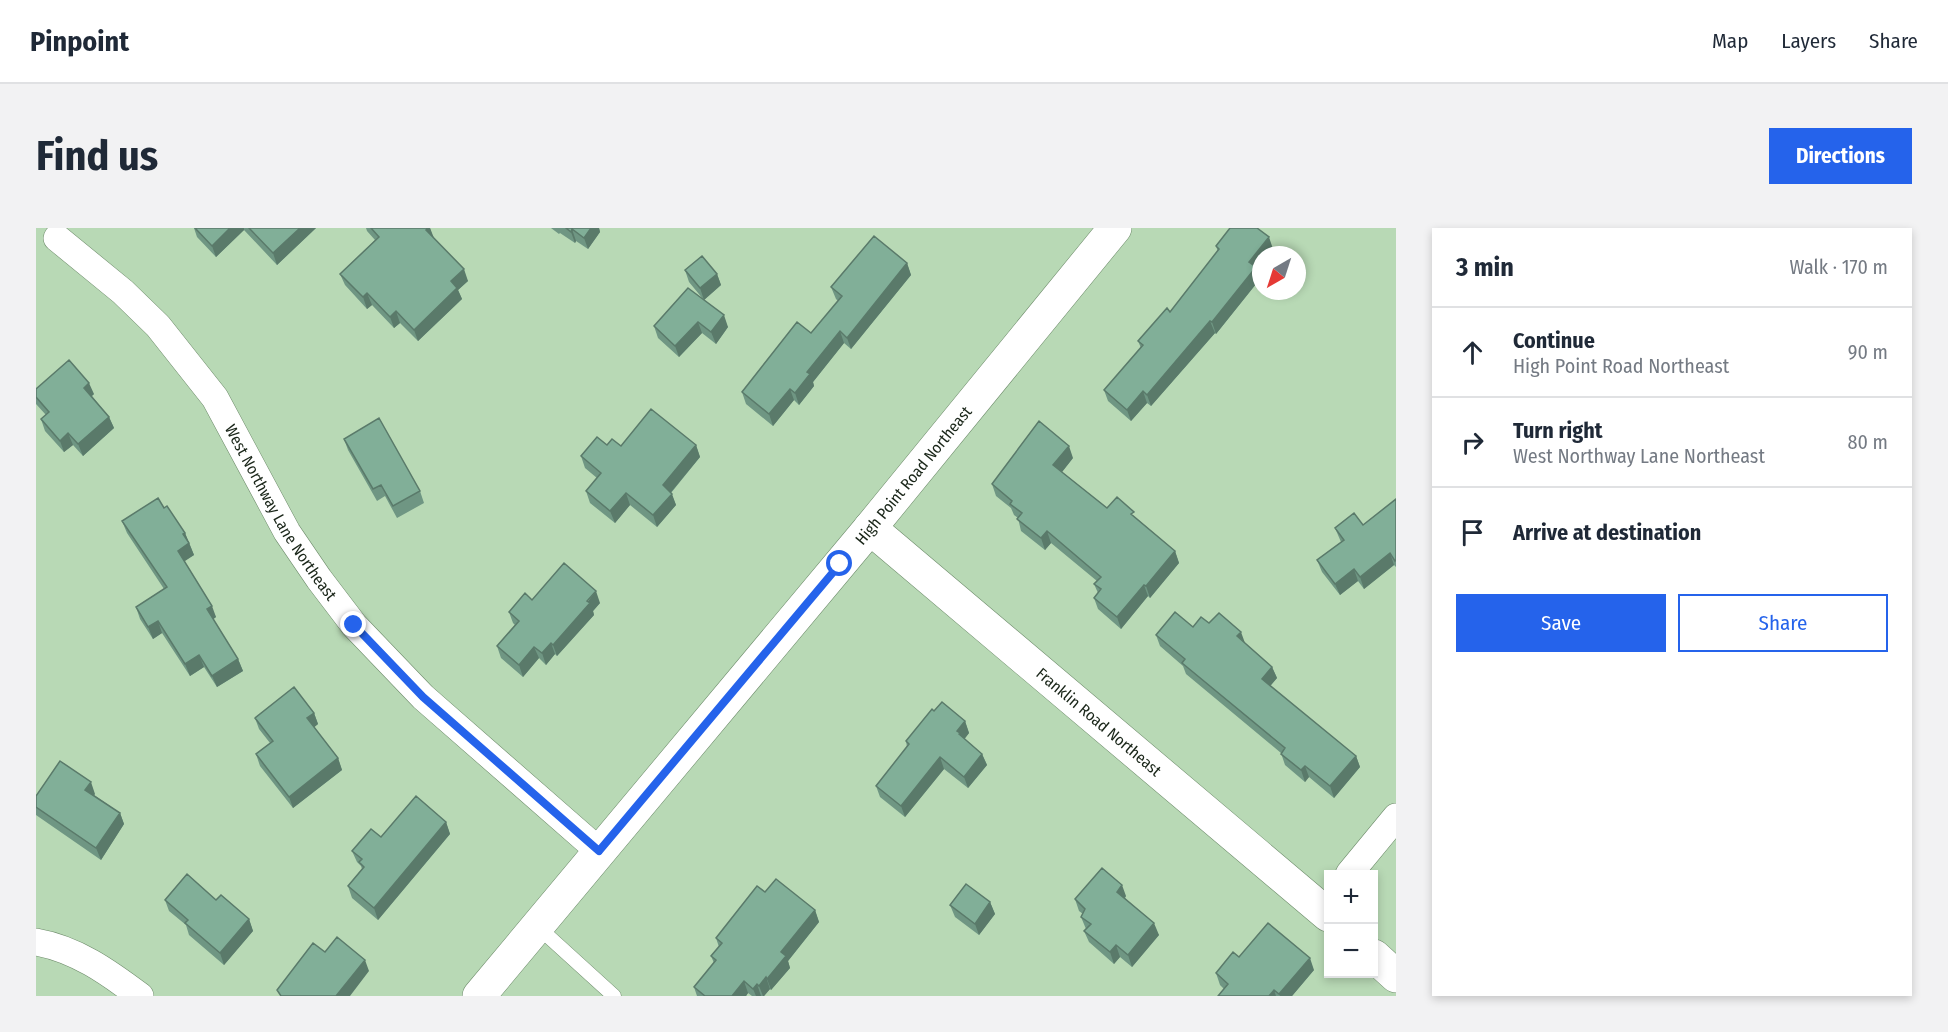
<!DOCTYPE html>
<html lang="en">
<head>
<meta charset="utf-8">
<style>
	body { margin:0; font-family:"Fira Sans Condensed",sans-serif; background:#f2f2f3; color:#1f2937 }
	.controls { position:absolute; right:18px; bottom:18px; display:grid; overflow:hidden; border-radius:0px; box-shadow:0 3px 9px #0003 }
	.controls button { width:54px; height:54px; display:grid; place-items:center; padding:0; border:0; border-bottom:2px solid #e0e1e3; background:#fff; color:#1f2937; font:30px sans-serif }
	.compass { position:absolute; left:1216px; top:18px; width:54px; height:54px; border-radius:50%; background:#fff; box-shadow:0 3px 9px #0003; rotate:219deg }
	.stop { position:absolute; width:18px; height:18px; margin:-14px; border:4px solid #2563eb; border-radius:50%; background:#fff }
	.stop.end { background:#2563eb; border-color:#fff; box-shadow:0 2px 6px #0008 }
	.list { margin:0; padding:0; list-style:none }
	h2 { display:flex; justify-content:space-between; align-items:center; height:78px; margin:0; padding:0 24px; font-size:26px }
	h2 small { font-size:20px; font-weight:400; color:#747a83 }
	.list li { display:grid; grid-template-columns:39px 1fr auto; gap:18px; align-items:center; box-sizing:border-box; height:90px; padding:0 24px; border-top:2px solid #e0e1e3 }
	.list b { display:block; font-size:22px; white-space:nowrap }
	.list p { margin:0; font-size:20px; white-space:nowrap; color:#747a83 }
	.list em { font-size:20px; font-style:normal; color:#747a83 }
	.actions { display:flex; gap:12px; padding:18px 24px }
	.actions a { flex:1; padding:14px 0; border:2px solid #2563eb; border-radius:0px; text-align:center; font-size:21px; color:#2563eb }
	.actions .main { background:#2563eb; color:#fff }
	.icon { flex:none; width:33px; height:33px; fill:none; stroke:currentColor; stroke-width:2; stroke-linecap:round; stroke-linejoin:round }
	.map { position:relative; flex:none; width:1360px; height:768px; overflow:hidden; border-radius:0px }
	header { display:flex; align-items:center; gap:36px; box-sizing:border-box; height:84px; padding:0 30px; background:#fff; border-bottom:2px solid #e0e1e3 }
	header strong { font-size:28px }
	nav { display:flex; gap:33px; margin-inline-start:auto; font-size:21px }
	.intro { display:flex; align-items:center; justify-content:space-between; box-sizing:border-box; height:144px; padding:0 36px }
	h1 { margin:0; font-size:42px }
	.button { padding:15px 27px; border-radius:0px; background:#2563eb; color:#fff; font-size:21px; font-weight:700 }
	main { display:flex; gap:36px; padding:0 36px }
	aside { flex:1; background:#fff; border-radius:0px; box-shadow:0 3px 9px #0003 }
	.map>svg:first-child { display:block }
</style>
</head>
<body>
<header>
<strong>Pinpoint</strong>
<nav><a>Map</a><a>Layers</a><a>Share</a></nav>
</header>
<div class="intro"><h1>Find us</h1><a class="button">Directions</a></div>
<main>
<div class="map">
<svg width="1360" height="768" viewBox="0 0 1360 768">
	<rect width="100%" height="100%" fill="#b8d9b5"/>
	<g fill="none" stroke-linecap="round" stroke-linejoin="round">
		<g stroke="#6d8b6a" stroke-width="15">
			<path id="service" d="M501 698 578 768"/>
		</g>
		<g stroke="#6d8b6a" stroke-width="28">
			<g id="minor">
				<path id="s1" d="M21 10 87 64 122 98 179 170 251 304 283 351 318 397 387 469 563 623"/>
				<path d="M1313 646 1360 589"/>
				<path d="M0 714C40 721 72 744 104 768"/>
			</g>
		</g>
		<g stroke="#6d8b6a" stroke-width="34">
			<g id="tertiary">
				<path id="s2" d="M834 300 1292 687"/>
				<path d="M1338 728 1360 748"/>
				<path id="s3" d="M443 768 834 300 1079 0"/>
			</g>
		</g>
		<use href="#service" stroke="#fff" stroke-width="14"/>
		<use href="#minor" stroke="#fff" stroke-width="27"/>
		<use href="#tertiary" stroke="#fff" stroke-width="33"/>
	</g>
	<path fill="#6f9683" d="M158 0H280L241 37 208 2 180 29 161 9Z
		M330 0H394L397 10 432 53 422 62 426 71 382 113 364 95 358 100 336 77 331 81 309 57 304 46 339 12 331 3Z
		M515 0H563L564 4 552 21 540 13 539 15 524 5 523 6Z
		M1180 18 1237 21 1232 27H1225V36L1221 41 1224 51 1180 106 1179 105 1115 178 1111 175 1095 193 1072 173 1068 162 1105 120 1102 113 1134 84 1182 24Z
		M871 35 875 47 815 121 808 115 777 154 778 158 763 177 758 172 737 198 710 176 706 164 775 105 802 73 800 71 795 59Z
		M649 42 681 46 685 57 668 72 692 99 680 116 666 105 643 129 622 110 618 98 667 71 653 54Z
		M0 161 58 166 56 168 73 189 78 200 47 228 37 217 28 224 9 203 5 191 10 187 0 176Z
		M308 211 384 263 388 275 361 290 349 268 341 273 312 222Z
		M571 217 585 218 660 217 664 229 635 265 640 277 621 299 594 277 579 295 554 275 550 263 561 250 549 240 545 228Z
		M1037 230 1026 244 1071 280 1100 290 1139 323 1143 335 1114 370 1112 368 1085 401 1062 381 1058 370 1062 365 1058 356 1061 353 1015 315 1009 322 985 303 982 290 978 287 975 280 960 268 956 256Z
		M1360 271V339L1358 337 1328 361 1322 353 1304 367 1286 344 1281 332 1305 314 1299 300 1327 297Z
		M128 280 149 305 158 327 148 333 180 389 177 391 202 431 207 443 181 459 168 439 154 448 126 405 117 411 104 391 100 379 128 361 91 305 86 293Z
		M496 372 564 375 557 383 558 387 521 428 519 426 510 437 503 430 487 449 465 430 461 418 479 397 477 395 473 384Z
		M1173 395 1209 415 1236 439 1241 450 1234 458 1320 528 1324 539 1298 570 1273 549 1269 554 1249 537 1245 525 1150 446 1147 438 1124 418 1120 407Z
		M898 483 929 493 933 505 928 511 946 526 951 537 932 560 908 541 869 589 844 569 840 558 871 519 870 513Z
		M278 485 282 496 278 499 302 530 306 542 257 580 224 538 220 526 234 515 223 501 219 490Z
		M59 566 58 567 84 585 88 596 65 632 0 587V579Z
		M410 594 414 606 342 692 316 670 312 658 326 641 325 638 321 634 316 623 345 609Z
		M729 664 779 682 783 694 752 733 754 740 735 762 734 761 728 768H716L712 765 710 768H661L658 759 678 735 675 728 683 719 680 710Z
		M1090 668 1089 670 1123 707 1096 739 1084 729 1078 736 1053 714 1048 703 1050 701 1045 689 1047 686 1043 683 1039 671Z
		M129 672H180L213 691 217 703 188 737 153 707 150 697 133 683Z
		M954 674 959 686 943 707 919 689 914 677Z
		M1203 729 1278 742 1256 768H1182L1188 761 1184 757 1180 745Z"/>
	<path fill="#5a7a6a" d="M194 0H208V2L180 29 176 18Z
		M264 0H280L241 37 237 25Z
		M392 0H394L398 10 390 2Z
		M555 0H563L564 4 552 21 548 10Z
		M536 1 540 13 539 15 535 4Z
		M1233 9 1237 21 1232 27H1225V36L1221 41 1224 51 1180 106 1176 94 1213 34Z
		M871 35 875 47 815 121 811 110Z
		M428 41 432 53 422 62 426 71 382 113 378 102 415 53Z
		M681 46 685 57 668 72 664 60Z
		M331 65 336 77 331 81 327 69Z
		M360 83 364 95 358 100 354 89Z
		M688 87 692 99 680 116 675 104Z
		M1174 93 1179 105 1115 178 1111 167Z
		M662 94 666 105 643 129 639 118Z
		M804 103 808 115 777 154 778 158 763 177 759 165 771 144Z
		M53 155 58 166 52 171 48 160Z
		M754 161 758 172 737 198 733 186Z
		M1107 163 1111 175 1095 193 1091 182Z
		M73 189 78 200 47 228 42 216Z
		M32 205 37 217 28 224 24 213Z
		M660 217 664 229 631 269 627 257Z
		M1033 218 1037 230 1022 249 1017 237Z
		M590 265 594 277 579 295 574 283Z
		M636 266 640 277 621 299 617 287Z
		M1011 303 1015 315 1009 322 1005 310Z
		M149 305 158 327 146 335 142 323 147 306Z
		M1139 323 1143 335 1114 370 1110 358Z
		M1354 325 1358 337 1328 361 1324 349Z
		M1318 341 1322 353 1304 367 1299 356Z
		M1108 357 1112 368 1085 401 1081 389Z
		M560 363 564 375 557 383 558 387 521 428 517 417Z
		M176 378 180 389 175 393 171 381Z
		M122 393 126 405 117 411 112 399Z
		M1205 404 1209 415 1201 408Z
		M515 415 519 426 510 437 506 425Z
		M498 419 503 430 487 449 483 437Z
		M163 427 168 439 154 448 149 436Z
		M202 431 207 443 181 459 176 448Z
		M1236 439 1241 450 1230 463 1226 451Z
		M278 485 282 496 275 502 271 490Z
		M929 493 933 505 927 513 921 503Z
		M946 526 951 537 932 560 928 549Z
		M1320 528 1324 539 1298 570 1294 558Z
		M904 529 908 541 869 589 865 578Z
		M302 530 306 542 257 580 253 569Z
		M1269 538 1273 549 1269 554 1265 542Z
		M55 554 59 566 54 573 49 562Z
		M84 585 88 596 65 632 60 620Z
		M410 594 414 606 342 692 338 680Z
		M1086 657 1090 668 1085 675 1081 664Z
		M954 674 959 686 943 707 939 696Z
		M779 682 783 694 752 733 754 740 735 762 731 751 745 724Z
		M213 691 217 703 188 737 184 725Z
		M1118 695 1123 707 1096 739 1092 727Z
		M1080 717 1084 729 1078 736 1074 724Z
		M1274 730 1278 742 1256 768H1244L1243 766Z
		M329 732 333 743 314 768H300Z
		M730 749 734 761 728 768H727L723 758Z
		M708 753 712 765 710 768H696Z
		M721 756 725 768H720L717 761Z
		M1238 762 1240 768H1233Z"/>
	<path fill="#81af98" stroke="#5a7a6a" stroke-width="1.5" d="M159 0H194L176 18Z
		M213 0H264L237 25Z
		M335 0H392L390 2 428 41 415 53 421 60 378 102 360 83 354 89 331 65 327 69 304 46 343 9Z
		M530 0H555L548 10 536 1 535 4Z
		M1194 0H1221L1233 9 1213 34 1220 39 1176 94 1174 93 1111 167 1107 163 1091 182 1068 162 1107 117 1102 113 1131 80 1134 84 1183 21 1180 18Z
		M838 8 871 35 811 110 804 103 771 144 774 146 759 165 754 161 733 186 706 164 761 94 775 105 806 68 795 59Z
		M666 28 681 46 664 60 649 42Z
		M652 60 688 87 675 104 662 94 639 118 618 98Z
		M33 132 53 155 48 160 73 189 42 216 32 205 24 213 5 191 13 184 0 169V161Z
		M615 181 660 217 627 257 636 266 617 287 590 265 574 283 550 263 565 245 545 228 561 209 571 217 576 211 585 218Z
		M343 190 384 263 357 278 345 257 337 261 308 211Z
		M1003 193 1033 218 1017 237 1071 280 1081 269 1098 284 1095 286 1139 323 1110 358 1108 357 1081 389 1058 370 1065 361 1058 356 1065 349 1011 303 1005 310 981 291 986 285 974 276 976 273 956 256Z
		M122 270 128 280 131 278 149 305 147 306 153 315 142 323 176 378 171 381 202 431 176 448 163 427 149 436 122 393 112 399 100 379 131 359 86 293Z
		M1360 271V332L1359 333 1354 325 1324 349 1318 341 1299 356 1281 332 1308 312 1299 300 1318 285 1327 297Z
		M528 335 560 363 551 373 554 375 517 417 515 415 506 425 498 419 483 437 461 418 483 393 473 384 489 365 496 372Z
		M1139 384 1157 399 1165 389 1173 395 1183 385 1205 404 1201 408 1236 439 1226 451 1320 528 1294 558 1269 538 1265 542 1245 526 1249 520 1146 435 1149 431 1120 407Z
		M258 459 278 485 271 490 302 530 253 569 220 526 237 513 219 490Z
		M906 474 929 493 921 503 924 505 923 506 946 526 928 549 904 529 865 578 840 558 873 516 870 513 896 481 898 483Z
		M24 533 55 554 49 562 84 585 60 620 0 579V568Z
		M380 568 410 594 338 680 312 658 328 639 323 634 326 631 316 623 335 601 345 609Z
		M1066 640 1086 657 1081 664 1118 695 1092 727 1080 717 1074 724 1048 703 1055 696 1045 689 1049 681 1039 671Z
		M151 646 180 672 185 667 213 691 184 725 149 695 152 692 129 672Z
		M740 651 779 682 745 724 750 728 731 751 730 749 723 758 721 756 717 761 708 753 696 768H669L658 759 680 732 675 728 686 715 680 710 721 658 729 664Z
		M930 656 954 674 939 696 914 677Z
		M1232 695 1274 730 1243 766 1238 762 1233 768H1182L1192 756 1180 745 1197 724 1203 729Z
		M301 709 329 732 300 768H245L241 762 277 715 289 724Z"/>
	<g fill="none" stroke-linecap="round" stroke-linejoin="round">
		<path stroke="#2563eb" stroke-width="8" d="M318 397 387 469 563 623 804 336"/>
	</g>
	<g text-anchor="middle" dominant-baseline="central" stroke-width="6" stroke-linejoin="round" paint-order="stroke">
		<g font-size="16" fill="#192518" stroke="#e4f4e2">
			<text stroke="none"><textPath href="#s3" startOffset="678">High Point Road Northeast</textPath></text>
			<text stroke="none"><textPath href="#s1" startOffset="358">West Northway Lane Northeast</textPath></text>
			<text stroke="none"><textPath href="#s2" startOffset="300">Franklin Road Northeast</textPath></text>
		</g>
	</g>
</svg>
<div class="controls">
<button>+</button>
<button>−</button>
</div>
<svg class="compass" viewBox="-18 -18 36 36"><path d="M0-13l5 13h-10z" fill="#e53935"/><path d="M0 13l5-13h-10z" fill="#747a83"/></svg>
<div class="stop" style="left:804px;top:336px"></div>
<div class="stop end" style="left:318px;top:397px"></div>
</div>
<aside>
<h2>3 min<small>Walk · 170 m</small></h2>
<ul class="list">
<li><svg class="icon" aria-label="ahead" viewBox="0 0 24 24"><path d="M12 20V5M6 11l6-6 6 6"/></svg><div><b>Continue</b><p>High Point Road Northeast</p></div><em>90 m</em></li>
<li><svg class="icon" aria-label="right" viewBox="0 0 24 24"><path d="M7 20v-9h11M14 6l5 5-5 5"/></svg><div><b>Turn right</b><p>West Northway Lane Northeast</p></div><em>80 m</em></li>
<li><svg class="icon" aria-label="arrive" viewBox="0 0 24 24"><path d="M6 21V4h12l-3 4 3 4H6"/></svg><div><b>Arrive at destination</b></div></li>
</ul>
<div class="actions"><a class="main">Save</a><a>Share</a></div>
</aside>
</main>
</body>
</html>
